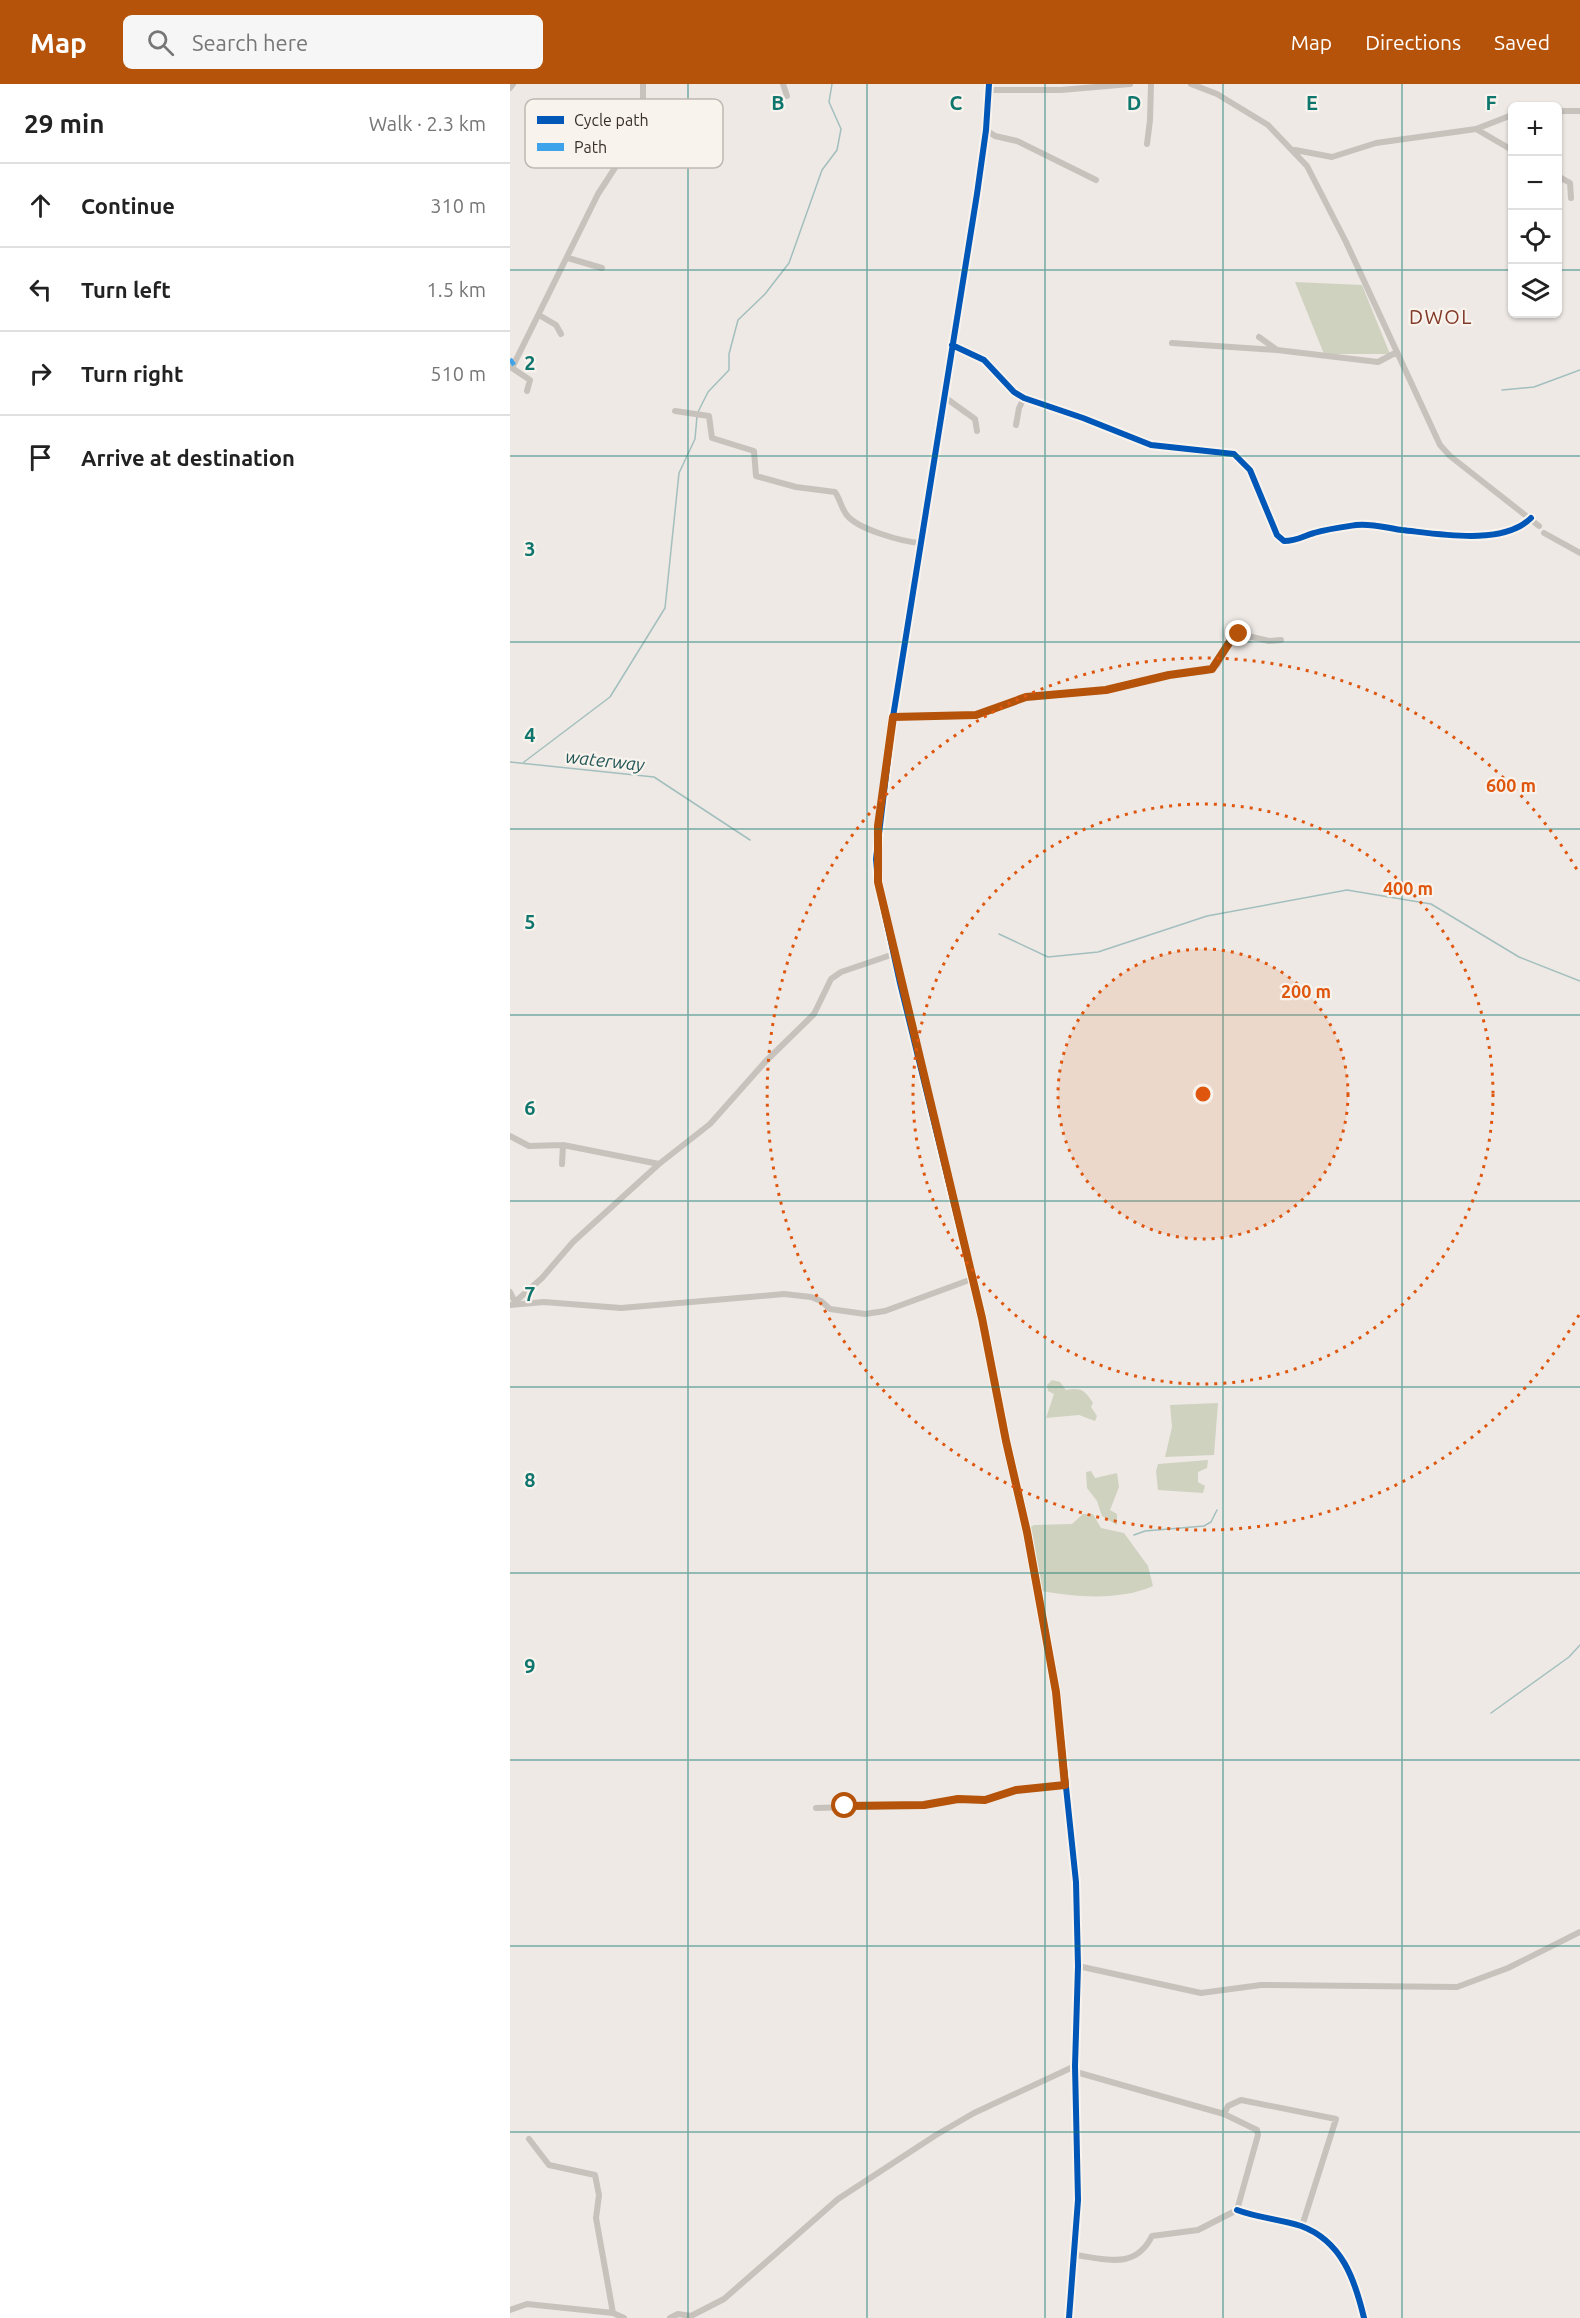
<!DOCTYPE html>
<html lang="en">
<head>
<meta charset="utf-8">
<style>
	body { margin:0; font-family:Ubuntu,sans-serif; background:#f6f6f6; color:#222 }
	.controls { position:absolute; right:18px; top:18px; display:grid; overflow:hidden; border-radius:9px; box-shadow:0 2px 4px #0004 }
	.controls button { width:54px; height:54px; display:grid; place-items:center; padding:0; border:0; border-bottom:2px solid #e0e0e0; background:#fff; color:#222; font:30px sans-serif }
	.stop { position:absolute; width:18px; height:18px; margin:-14px; border:4px solid #b45309; border-radius:50%; background:#fff }
	.stop.end { background:#b45309; border-color:#fff; box-shadow:0 2px 6px #0008 }
	.list { margin:0; padding:0; list-style:none }
	h2 { display:flex; justify-content:space-between; align-items:center; height:78px; margin:0; padding:0 24px; font-size:26px }
	h2 small { font-size:20px; font-weight:400; color:#767676 }
	.list li { display:grid; grid-template-columns:39px 1fr auto; gap:18px; align-items:center; box-sizing:border-box; height:84px; padding:0 24px; border-top:2px solid #e0e0e0 }
	.list b { display:block; font-size:22px; white-space:nowrap }
	.list em { font-size:20px; font-style:normal; color:#767676 }
	.icon { flex:none; width:33px; height:33px; fill:none; stroke:currentColor; stroke-width:2; stroke-linecap:round; stroke-linejoin:round }
	.map { position:relative; flex:none; width:1070px; height:2234px; overflow:hidden }
	header { display:flex; align-items:center; gap:36px; box-sizing:border-box; height:84px; padding:0 30px; background:#b45309; color:#fff }
	header strong { font-size:28px }
	nav { display:flex; gap:33px; margin-inline-start:auto; font-size:21px }
	.search { width:420px; height:54px; background:#f6f6f6; display:flex; align-items:center; gap:15px; box-sizing:border-box; padding:0 21px; border-radius:9px; color:#767676; font-size:22px }
	main { display:flex }
	aside { flex:1; background:#fff }
	.map>svg:first-child { display:block }
</style>
</head>
<body>
<header>
<strong>Map</strong>
<div class="search"><svg class="icon" aria-label="search" viewBox="0 0 24 24"><circle cx="10" cy="10" r="6"/><path d="M15 15l6 6"/></svg>Search here</div>
<nav><a>Map</a><a>Directions</a><a>Saved</a></nav>
</header>
<main>
<aside>
<h2>29 min<small>Walk · 2.3 km</small></h2>
<ul class="list">
<li><svg class="icon" aria-label="ahead" viewBox="0 0 24 24"><path d="M12 20V5M6 11l6-6 6 6"/></svg><div><b>Continue</b></div><em>310 m</em></li>
<li><svg class="icon" aria-label="left" viewBox="0 0 24 24"><path d="M17 20v-9H6M10 6l-5 5 5 5"/></svg><div><b>Turn left</b></div><em>1.5 km</em></li>
<li><svg class="icon" aria-label="right" viewBox="0 0 24 24"><path d="M7 20v-9h11M14 6l5 5-5 5"/></svg><div><b>Turn right</b></div><em>510 m</em></li>
<li><svg class="icon" aria-label="arrive" viewBox="0 0 24 24"><path d="M6 21V4h12l-3 4 3 4H6"/></svg><div><b>Arrive at destination</b></div></li>
</ul>
</aside>
<div class="map">
<svg width="1070" height="2234" viewBox="0 0 1070 2234">
	<rect width="100%" height="100%" fill="#eee9e5"/>
	<path fill="#d0d2c0" d="M785 198 852 201 880 270H814Z
		M542 1296 550 1298 556 1306C571 1303 575 1306 583 1319L581 1323 587 1332 585 1337 569 1331 536 1334 544 1310 538 1307 537 1301Z
		M708 1319 704 1371 655 1373 662 1343 660 1321Z
		M698 1376 697 1384 688 1388V1398L695 1402 693 1409 648 1406 646 1387 648 1380Z
		M581 1387 585 1394 607 1389 609 1403 600 1426 607 1430V1441L592 1432 587 1417 577 1404 576 1388Z
		M573 1430H583L591 1444 614 1449 638 1482 643 1502C610 1517 565 1513 531 1507L519 1444 524 1441 562 1440Z"/>
	<g fill="none" stroke-linecap="round" stroke-linejoin="round">
		<path stroke="#a2bfbe" stroke-width="1.5" d="M992 306 1024 303 1070 286
			M188 328 198 308 219 286V270L228 236 255 210 279 179 312 86 327 66 331 45 319 18 322 0
			M0 678 144 693 240 756
			M14 678 100 613 155 524 169 389 185 355 187 332
			M489 850 538 873 588 868 697 832 837 806 921 820 1009 873 1070 897
			M624 1451 635 1447 694 1442 701 1438 707 1426
			M981 1629 1059 1573 1070 1561"/>
		<path stroke="#c8c2bd" stroke-width="6" d="M273 0 277 12
			M479 0 476 46 467 110 383 633 366 775 368 798 390 899 472 1234 496 1357 517 1448 546 1608 566 1798 568 1882 565 1982 568 2116 559 2234
			M681 0 707 10 758 41 797 82 836 158 930 361 940 372 1029 442
			M0 4 3 0
			M479 6H551L620 0
			M1048 27H1070
			M966 45 1002 66
			M476 46 485 52 507 57 586 96
			M637 60 640 36 641 0
			M785 66 822 73 866 59 966 45 1002 31
			M1048 92 1060 99 1061 114
			M58 174 92 184
			M29 231 46 241 51 250
			M749 253 767 266 868 278 887 268
			M662 259 766 266
			M442 261 474 276 504 308 514 314 573 334 641 361 724 370 740 386 767 451 774 457C787 457 793 452 804 449 817 445 832 443 846 441 861 439 877 444 892 446 929 450 993 462 1021 434
			M17 307 20 296 2 284 88 110 110 76 133 19V0
			M433 312 465 335 467 347
			M165 327 199 332 202 354 244 367 246 392 286 403 325 408C330 415 331 423 336 430 346 445 393 458 411 459
			M506 341 509 324 514 314
			M1034 449 1070 469
			M383 633 466 631 516 613 596 606 659 591 697 587 707 581 723 553 729 550 759 557 771 556
			M0 1052 19 1062 53 1061 52 1080
			M53 1061 149 1080
			M0 1208 5 1218 32 1194 63 1158 149 1080 200 1040 255 978 304 930 321 895 331 888 384 870
			M0 1221 34 1218 111 1224 274 1210 301 1213 311 1217 320 1225 355 1230 375 1227 462 1195
			M306 1724 414 1721 448 1715 475 1716 506 1706 555 1701
			M568 1882 691 1909 751 1901 947 1903 998 1884 1070 1848
			M714 2030 718 2022 731 2016 826 2035 792 2142
			M19 2055 39 2081 85 2091 89 2111 86 2134 103 2229
			M727 2126C748 2134 770 2135 791 2142 832 2157 845 2196 854 2234
			M565 2171C597 2175 625 2186 642 2152L688 2146 727 2126 748 2051 747 2046 714 2030 566 1988
			M0 2226 17 2220 103 2229 114 2234
			M160 2234 168 2230 181 2232 214 2215 328 2115 426 2051 464 2029 565 1982"/>
		<path stroke="#3fa3eb" stroke-width="4.5" stroke-dasharray="9 4.5" stroke-linecap="butt" d="M0 275 4 281"/>
		<g stroke="#f9f3ed" stroke-width="10">
			<path id="cycleway" d="M479 0 476 46 467 110 383 633 366 775 368 798 390 899 472 1234 496 1357 517 1448 546 1608 566 1798 568 1882 565 1982 568 2116 559 2234
				M442 261 474 276 504 308 514 314 573 334 641 361 724 370 740 386 767 451 774 457C787 457 793 452 804 449 817 445 832 443 846 441 861 439 877 444 892 446 929 450 993 462 1021 434
				M727 2126C748 2134 770 2135 791 2142 832 2157 845 2196 854 2234"/>
		</g>
		<use href="#cycleway" stroke="#0057b8" stroke-width="6"/>
	</g>
	<g fill="none" stroke-linecap="round" stroke-linejoin="round">
		<path stroke="#b45309" stroke-width="8" d="M335 1722 414 1721 448 1715 475 1716 506 1706 555 1701 546 1608 517 1448 496 1357 472 1234 368 798V742L383 633 466 631 516 613 596 606 659 591 702 585 723 553 729 550"/>
	</g>
	<path fill="none" stroke="#0f766e" stroke-width="1.5" stroke-opacity="0.55" d="M178 0V2234M357 0V2234M535 0V2234M713 0V2234M892 0V2234M0 186H1002M1048 186H1070M0 372H1070M0 558H1070M0 745H1070M0 931H1070M0 1117H1070M0 1303H1070M0 1489H1070M0 1676H1070M0 1862H1070M0 2048H1070"/>
	<circle cx="693" cy="1010" r="145" fill="#df570e" fill-opacity=".12"/>
	<g fill="none" stroke="#df570e" stroke-width="3" stroke-dasharray="3 6">
		<circle cx="693" cy="1010" r="145"/>
		<circle cx="693" cy="1010" r="290"/>
		<path d="M1069 1231A436 436 0 1 1 1069 789"/>
	</g>
	<g text-anchor="middle" dominant-baseline="central" stroke-width="4.5" stroke-linejoin="round" paint-order="stroke">
		<g font-size="18" font-style="italic" fill="#235758" stroke="#f9f3ed">
			<text transform="translate(95 676) rotate(6)">waterway</text>
		</g>
		<g font-size="20" letter-spacing="1.5" fill="#823a29" stroke="#f9f3ed">
			<text x="931" y="232">DWOL</text>
		</g>
	</g>
	<rect x="15" y="15" width="198" height="69" rx="9" fill="#f9f3ed" stroke="#bfb8b3" stroke-width="1.5"/>
	<rect x="27" y="32" width="27" height="8" fill="#0057b8"/>
	<rect x="27" y="59" width="27" height="8" fill="#3fa3eb"/>
	<g font-size="16" fill="#382f2b">
		<text x="64" y="42">Cycle path</text>
		<text x="64" y="69">Path</text>
	</g>
	<g font-size="20" text-anchor="middle" font-weight="bold" fill="#0f766e" stroke="#f9f3ed" stroke-width="4.5" stroke-linejoin="round" paint-order="stroke">
		<text x="268" y="26">B</text>
		<text x="446" y="26">C</text>
		<text x="624" y="26">D</text>
		<text x="802" y="26">E</text>
		<text x="981" y="26">F</text>
		<text x="20" y="286">2</text>
		<text x="20" y="472">3</text>
		<text x="20" y="658">4</text>
		<text x="20" y="845">5</text>
		<text x="20" y="1031">6</text>
		<text x="20" y="1217">7</text>
		<text x="20" y="1403">8</text>
		<text x="20" y="1589">9</text>
	</g>
	<circle cx="693" cy="1010" r="9" fill="#df570e" stroke="#f9f3ed" stroke-width="3"/>
	<g font-size="18" text-anchor="middle" font-weight="bold" fill="#df570e" stroke="#f9f3ed" stroke-width="4.5" stroke-linejoin="round" paint-order="stroke">
		<text x="1001" y="708">600 m</text>
		<text x="898" y="811">400 m</text>
		<text x="796" y="914">200 m</text>
	</g>
</svg>
<div class="controls">
<button>+</button>
<button>−</button>
<button><svg class="icon" aria-label="locate" viewBox="0 0 24 24"><circle cx="12" cy="12" r="6"/><path d="M12 2v4M12 18v4M2 12h4M18 12h4"/></svg></button>
<button><svg class="icon" aria-label="layers" viewBox="0 0 24 24"><path d="M12 4l9 5-9 5-9-5zM3 14l9 5 9-5"/></svg></button>
</div>
<div class="stop" style="left:335px;top:1722px"></div>
<div class="stop end" style="left:729px;top:550px"></div>
</div>
</main>
</body>
</html>
